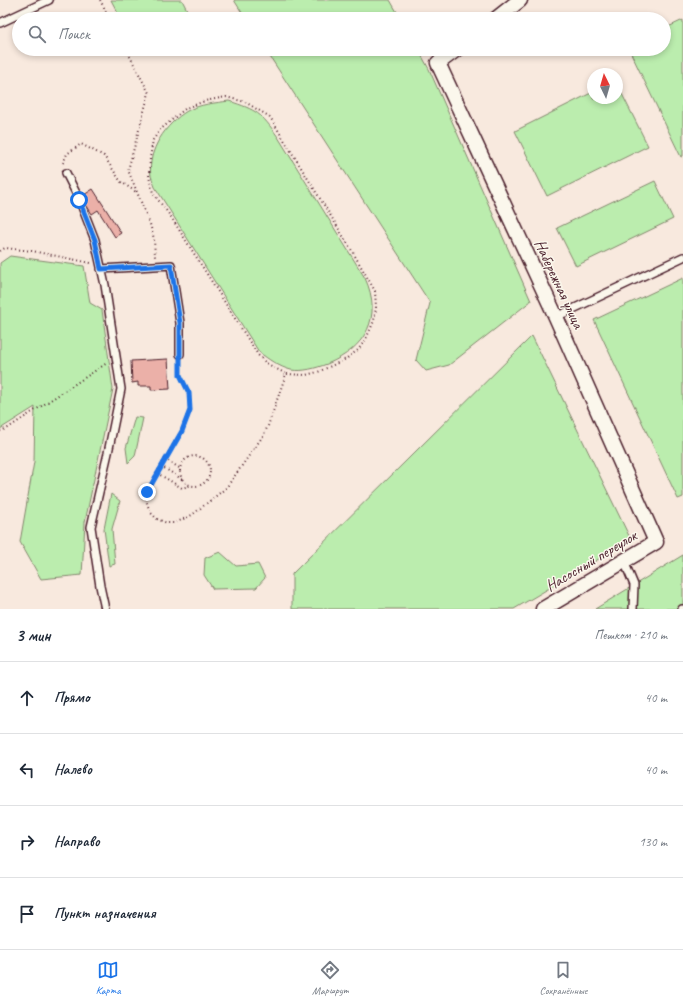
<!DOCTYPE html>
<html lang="ru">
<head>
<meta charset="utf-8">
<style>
	body { margin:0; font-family:Caveat,sans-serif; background:#f6f6f7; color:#1f2937 }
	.compass { position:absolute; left:587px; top:68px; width:36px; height:36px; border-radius:50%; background:#fff; box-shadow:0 2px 6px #0003; rotate:355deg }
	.stop { position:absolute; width:12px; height:12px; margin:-9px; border:3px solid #1a73e8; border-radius:50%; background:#fff }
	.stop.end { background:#1a73e8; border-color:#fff; box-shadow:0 1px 4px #0008 }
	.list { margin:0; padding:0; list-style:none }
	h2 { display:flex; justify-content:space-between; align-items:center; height:52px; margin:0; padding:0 16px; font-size:17px }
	h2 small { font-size:13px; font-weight:400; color:#747a83 }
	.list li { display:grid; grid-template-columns:26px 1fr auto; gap:12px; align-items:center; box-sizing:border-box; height:72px; padding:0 16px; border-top:1px solid #e0e1e3 }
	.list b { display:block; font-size:15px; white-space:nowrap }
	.list em { font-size:13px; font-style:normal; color:#747a83 }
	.icon { flex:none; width:22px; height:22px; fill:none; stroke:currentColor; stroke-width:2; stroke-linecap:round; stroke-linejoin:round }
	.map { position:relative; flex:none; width:683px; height:609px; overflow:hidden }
	.search { position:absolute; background:#fff; box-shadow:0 2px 6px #0003; left:12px; right:12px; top:12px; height:44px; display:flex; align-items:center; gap:10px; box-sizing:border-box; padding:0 14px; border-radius:22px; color:#747a83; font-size:15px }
	.sheet { height:340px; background:#fff }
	nav { display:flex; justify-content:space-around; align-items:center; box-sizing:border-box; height:56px; border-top:1px solid #e0e1e3; background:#fff; font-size:11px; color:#747a83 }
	nav a { display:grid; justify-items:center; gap:2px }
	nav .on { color:#1a73e8 }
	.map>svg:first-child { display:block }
</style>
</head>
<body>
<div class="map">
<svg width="683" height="609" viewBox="0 0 683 609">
	<rect width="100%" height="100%" fill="#f8e9de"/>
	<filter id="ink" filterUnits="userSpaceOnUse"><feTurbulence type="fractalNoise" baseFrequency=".025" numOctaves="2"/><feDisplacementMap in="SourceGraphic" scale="8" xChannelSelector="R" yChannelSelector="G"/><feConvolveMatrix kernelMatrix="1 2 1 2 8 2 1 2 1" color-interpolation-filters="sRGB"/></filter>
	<g filter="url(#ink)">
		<path fill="#bbedae" stroke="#82866c" d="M111 0H182L191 18 188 19H121Z
			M234 0H390L401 19H246Z
			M683 20V156L681 157 629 49H664V29Z
			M265 49H418L429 69 531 301 449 365 426 371 416 360 430 303Z
			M617 84 648 146 547 196 515 131 593 92V98H617Z
			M229 101C257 110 261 113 278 137L365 278C383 317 366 348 327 364 316 368 303 372 291 370 279 367 268 359 259 352L155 187C154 184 152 179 151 176 147 150 166 124 187 111 200 104 215 103 229 101Z
			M655 181 673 219 576 266 557 228Z
			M10 256 84 266 90 303 102 310 113 389 85 522 82 575 41 579 20 542 34 462 35 407 0 429V263Z
			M683 278V497L678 499 594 320Z
			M532 336 631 540 514 609H292V574Z
			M135 417 143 418 135 456 128 463 126 448Z
			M111 494 120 501 112 529 115 564 109 566 104 529Z
			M220 552 236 566 258 564 265 578 256 588 213 589 204 575 205 558Z
			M683 555V609H595Z"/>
		<path fill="#ebb0a8" stroke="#4a1f2b" d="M93 189 121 233 115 237 98 210 92 214 81 197Z
			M168 359 170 389 151 390V386H138V382L132 383 131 361Z"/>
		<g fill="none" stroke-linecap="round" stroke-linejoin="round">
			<g stroke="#4a1f2b" stroke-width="10">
				<path id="service" d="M0 23 49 0
					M66 173 79 199 95 240 105 285 121 389 108 453 91 527 100 586 105 609
					M101 269 171 265 180 323V354
					M556 317 683 257
					M624 561 634 585 633 609
					M682 609H683"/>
			</g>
			<g stroke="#4a1f2b" stroke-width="17">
				<path id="minor" d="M496 19 520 0
					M457 49 438 63 556 317 656 542 543 609"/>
			</g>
			<path stroke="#4a1f2b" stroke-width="2" stroke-dasharray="1 3" stroke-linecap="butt" d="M100 0 110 19
				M126 49 149 93 128 170 150 224 154 239 155 257
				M63 163 67 154 81 144 104 156 121 182 136 192
				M0 251 5 248 32 251 91 263
				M180 363V375L189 393 190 410 182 431 165 459 181 469
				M0 431 8 428 107 363
				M180 471a15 15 0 1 1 30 0a15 15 0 1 1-30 0Z
				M165 459 161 466 183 480
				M161 466 157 473 182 488 192 485
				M157 473 147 492 146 500 150 512 157 519 167 523H175L192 515 226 488 263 436 268 426 286 374 306 375 318 372 346 359 358 350 366 339 374 321 376 307 375 291 351 249 270 117 245 102 226 97 205 101 186 108 160 130 153 140 150 158 149 177 153 193 171 217 258 355 266 363 286 374"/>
			<use href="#service" stroke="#fbf7ec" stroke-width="7"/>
			<use href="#minor" stroke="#fbf7ec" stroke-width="14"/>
		</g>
	</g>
	<g fill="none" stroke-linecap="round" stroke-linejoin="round" filter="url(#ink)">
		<path stroke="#1a73e8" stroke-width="5" d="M79 200 95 240 101 269 171 265 180 323V375L189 393 190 410 182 431 147 492"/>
	</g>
	<g text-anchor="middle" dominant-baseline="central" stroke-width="3" stroke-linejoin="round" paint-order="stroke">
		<g font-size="16" fill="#4a1f2b" stroke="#fbf7ec">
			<text transform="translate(559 284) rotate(65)">Набережная улица</text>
			<text transform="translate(591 561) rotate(-31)">Насосный переулок</text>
		</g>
	</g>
</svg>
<svg class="compass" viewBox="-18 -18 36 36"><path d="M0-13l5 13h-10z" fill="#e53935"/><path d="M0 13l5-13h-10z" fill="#747a83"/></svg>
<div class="stop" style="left:79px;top:200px"></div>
<div class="stop end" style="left:147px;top:492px"></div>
<div class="search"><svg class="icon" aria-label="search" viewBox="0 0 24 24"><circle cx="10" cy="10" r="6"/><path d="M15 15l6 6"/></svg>Поиск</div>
</div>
<section class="sheet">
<h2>3 мин<small>Пешком · 210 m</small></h2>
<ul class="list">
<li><svg class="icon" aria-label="ahead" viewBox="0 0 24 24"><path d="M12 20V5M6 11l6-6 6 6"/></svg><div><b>Прямо</b></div><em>40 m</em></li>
<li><svg class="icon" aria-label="left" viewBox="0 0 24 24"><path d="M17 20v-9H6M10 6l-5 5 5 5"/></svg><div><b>Налево</b></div><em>40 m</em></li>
<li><svg class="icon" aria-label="right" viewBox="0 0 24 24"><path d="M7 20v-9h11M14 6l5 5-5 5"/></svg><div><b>Направо</b></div><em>130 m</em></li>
<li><svg class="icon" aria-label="arrive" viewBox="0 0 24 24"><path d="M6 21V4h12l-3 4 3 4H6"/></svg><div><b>Пункт назначения</b></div></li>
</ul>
</section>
<nav>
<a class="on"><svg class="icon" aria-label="map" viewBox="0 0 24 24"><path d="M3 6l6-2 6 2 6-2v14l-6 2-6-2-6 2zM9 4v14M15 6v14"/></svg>Карта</a>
<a><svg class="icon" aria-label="directions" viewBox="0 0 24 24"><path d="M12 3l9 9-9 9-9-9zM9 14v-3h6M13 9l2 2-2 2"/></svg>Маршрут</a>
<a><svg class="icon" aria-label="saved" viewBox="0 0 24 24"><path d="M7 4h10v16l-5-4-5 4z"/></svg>Сохранённые</a>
</nav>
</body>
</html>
